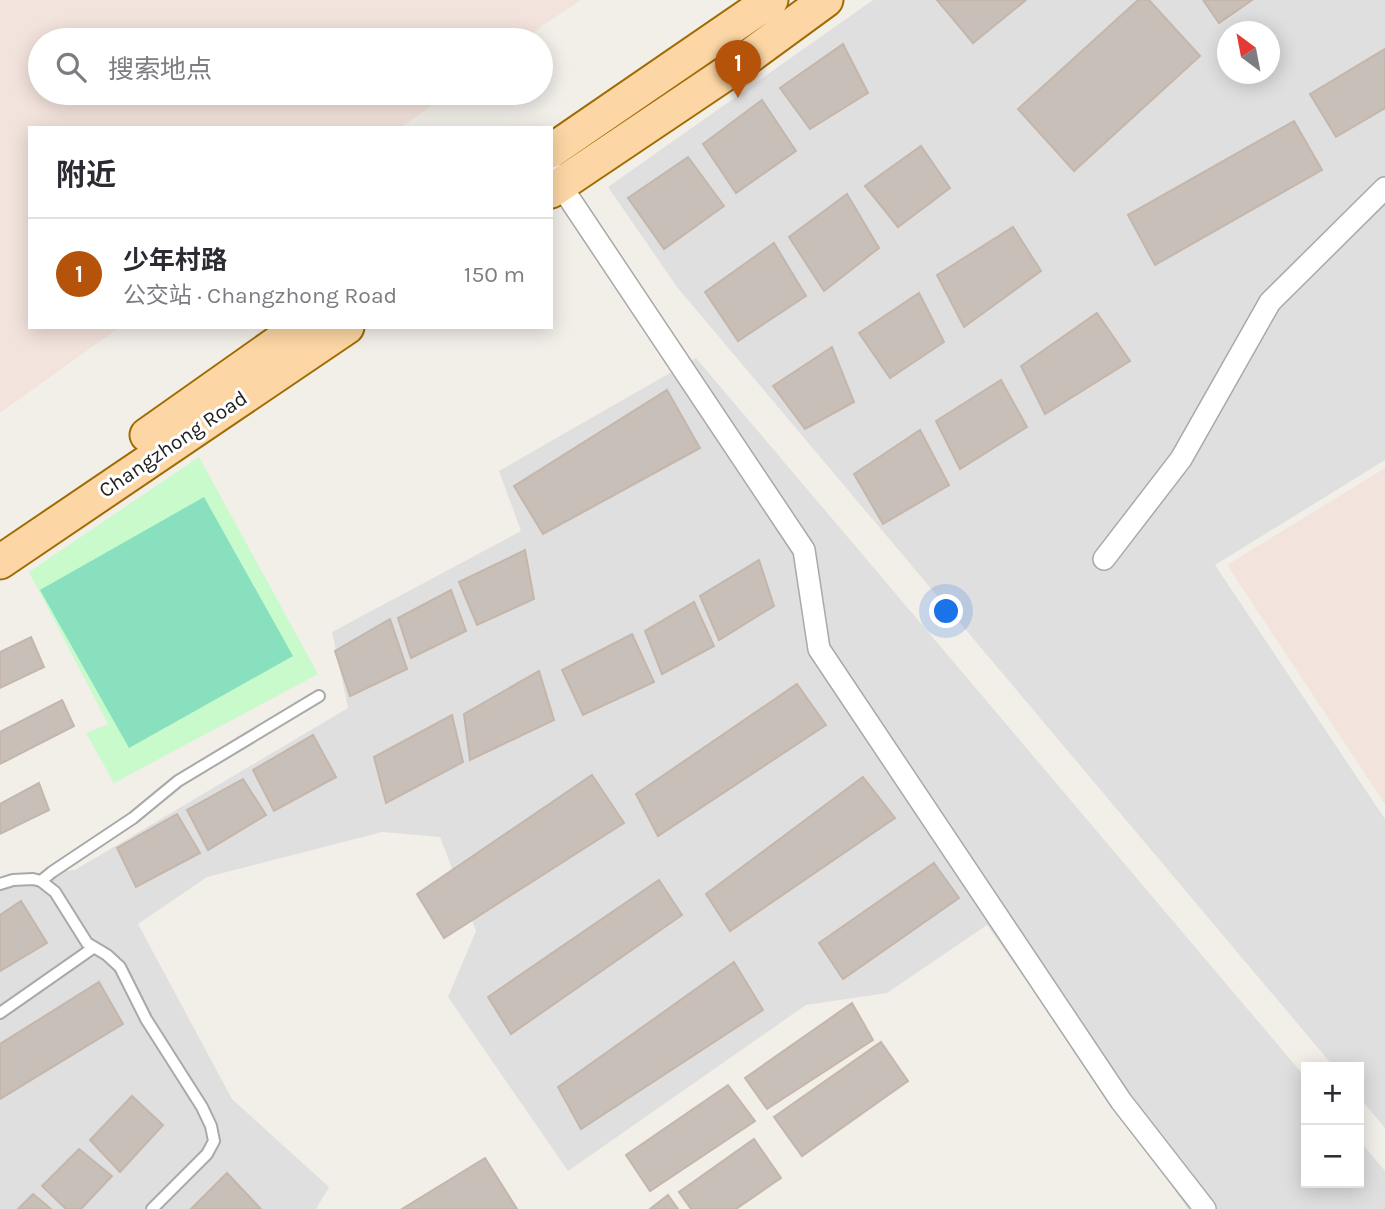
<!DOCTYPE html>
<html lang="zh">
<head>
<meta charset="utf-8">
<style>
	body { margin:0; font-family:Karla,"Noto Sans SC",sans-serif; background:#f7f7f7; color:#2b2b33 }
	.controls { position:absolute; right:21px; bottom:21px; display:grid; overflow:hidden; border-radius:0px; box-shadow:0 4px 18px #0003 }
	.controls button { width:63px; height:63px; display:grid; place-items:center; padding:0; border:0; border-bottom:2px solid #e1e1e2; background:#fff; color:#2b2b33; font:35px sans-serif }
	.compass { position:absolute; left:1217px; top:21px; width:63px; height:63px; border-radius:50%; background:#fff; box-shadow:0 4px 18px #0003; rotate:328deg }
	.you { position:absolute; left:947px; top:612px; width:24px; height:24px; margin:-18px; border:5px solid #fff; border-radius:50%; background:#1a73e8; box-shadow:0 0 0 10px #1a73e833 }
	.badge { display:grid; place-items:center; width:46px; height:46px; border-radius:50%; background:#b45309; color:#fff; font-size:23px; font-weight:700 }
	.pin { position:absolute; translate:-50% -58px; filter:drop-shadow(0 2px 4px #0008) }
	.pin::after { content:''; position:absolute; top:37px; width:24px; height:21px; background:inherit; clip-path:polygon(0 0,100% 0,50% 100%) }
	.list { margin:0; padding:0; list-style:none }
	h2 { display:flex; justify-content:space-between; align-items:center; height:91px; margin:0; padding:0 28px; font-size:30px }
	h2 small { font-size:23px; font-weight:400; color:#7c7c81 }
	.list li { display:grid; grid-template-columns:46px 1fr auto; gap:21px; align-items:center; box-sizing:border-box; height:112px; padding:0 28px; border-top:2px solid #e1e1e2 }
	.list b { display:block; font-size:26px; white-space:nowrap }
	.list p { margin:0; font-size:23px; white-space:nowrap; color:#7c7c81 }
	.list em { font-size:23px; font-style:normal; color:#7c7c81 }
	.icon { flex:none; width:38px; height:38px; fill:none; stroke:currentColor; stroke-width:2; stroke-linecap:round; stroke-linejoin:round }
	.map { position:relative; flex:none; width:1385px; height:1209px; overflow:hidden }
	.search { position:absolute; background:#fff; box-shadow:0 4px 18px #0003; left:28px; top:28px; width:525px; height:77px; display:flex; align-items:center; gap:18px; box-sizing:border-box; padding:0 24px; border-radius:38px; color:#7c7c81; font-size:26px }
	.panel { position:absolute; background:#fff; box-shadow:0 4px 18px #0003; left:28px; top:126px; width:525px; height:203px; border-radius:0px }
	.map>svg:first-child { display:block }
</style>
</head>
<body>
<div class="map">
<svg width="1385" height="1209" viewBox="0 0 1385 1209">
	<rect width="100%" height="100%" fill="#f2efe9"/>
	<path fill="#e0dfdf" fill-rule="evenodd" d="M873 0H1385V460L1215 565 1385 819V1128L1359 1097V1067H1334L677 287 608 187ZM1228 32H1270V74H1228Z
		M696 358 1306 1078V1183H1359V1140L1385 1171V1209H1188L987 925 887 993 806 1005 568 1171 448 997 476 931 440 837 382 832 207 877 138 924 232 1099 329 1187 316 1209H0V878L75 870 348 708 332 632 521 531 499 471Z"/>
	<path fill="#f3e3dd" d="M0 0H581L522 40H40V93H449L400 128H30V327H120L0 413Z
		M1385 468V804L1227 565Z"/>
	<path fill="#c8facc" d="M199 457 318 674 114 783 86 733 108 724 29 572Z"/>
	<path fill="#88e0be" d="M204 497 293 656 129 748 40 590Z"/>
	<path fill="#c7bfb8" stroke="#c4b6ab" stroke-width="2" d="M937 0H1026L973 43Z
		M1138 0H1149L1200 56 1074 171 1018 109Z
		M1203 0H1252L1219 23Z
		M843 44 868 93 810 129 780 88Z
		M1385 49V108L1336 137 1310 94Z
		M762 100 796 151 736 193 703 144Z
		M1294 121 1322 170 1155 265 1128 215Z
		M921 146 950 188 898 227 865 186Z
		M688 157 724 206 664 249 628 198Z
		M847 194 879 248 824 291 789 237Z
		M1013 227 1041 271 964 327 937 275Z
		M774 243 806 296 738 341 705 292Z
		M919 293 944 342 890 378 859 333Z
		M1097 313 1130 361 1045 414 1021 366Z
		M832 347 854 402 805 429 773 386Z
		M1001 380 1027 427 960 469 936 421Z
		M667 390 700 448 543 534 514 486Z
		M920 430 949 485 883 524 854 474Z
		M525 550 534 599 477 625 459 582Z
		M759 560 774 606 719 640 700 596Z
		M451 590 466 631 411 658 398 618Z
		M694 602 714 646 662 674 645 631Z
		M390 619 407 669 350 696 335 651Z
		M632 634 654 682 583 715 562 670Z
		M31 637 44 667 0 688V652Z
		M539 671 554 720 470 760 464 714Z
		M797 684 826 725 658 836 636 794Z
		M62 700 74 726 0 764V732Z
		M452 715 463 762 386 803 374 757Z
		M313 735 336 777 274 811 253 770Z
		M592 775 624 823 444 938 417 894Z
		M863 777 895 818 730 931 706 894Z
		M243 779 266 815 208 850 187 810Z
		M39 783 49 810 0 834V804Z
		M177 814 200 853 136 887 117 848Z
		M934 863 959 898 843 979 819 943Z
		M659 880 682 915 511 1034 488 997Z
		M21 901 47 943 0 971V915Z
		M734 962 763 1010 581 1129 558 1087Z
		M99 982 123 1024 0 1099V1044Z
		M852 1003 873 1040 767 1109 745 1078Z
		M881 1042 908 1081 802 1156 774 1117Z
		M728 1085 755 1121 650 1191 626 1155Z
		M132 1096 163 1125 120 1172 90 1140Z
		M754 1139 781 1178 736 1209H691L679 1192Z
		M79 1149 112 1176 81 1209H66L42 1186Z
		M485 1158 517 1209H402Z
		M227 1173 261 1209H191Z
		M33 1194 51 1209H18Z
		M668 1195 678 1209H650Z"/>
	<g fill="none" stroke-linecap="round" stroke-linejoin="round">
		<g stroke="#a9a9a9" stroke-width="14">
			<path id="lane" d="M41 881 52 872 133 818 178 781 319 696
				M0 884 13 880 33 879 41 881 55 892 87 943 107 955 120 967 146 1019 202 1107 211 1126 214 1141 207 1154 152 1209
				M0 1013 93 948"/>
		</g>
		<g stroke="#a9a9a9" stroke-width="24">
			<path id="street" d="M551 171 804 550 819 649 1121 1101 1205 1209
				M1104 559 1181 459 1270 302 1385 188"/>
		</g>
		<g stroke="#a06b00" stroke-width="37">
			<path id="primary" d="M551 151 771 0
				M551 191 725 74 826 0
				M147 435 300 327
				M0 562 347 327"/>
		</g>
		<use href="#lane" stroke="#fff" stroke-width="10"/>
		<use href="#street" stroke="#fff" stroke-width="21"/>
		<use href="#primary" stroke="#fcd6a4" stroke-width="33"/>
	</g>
	<g text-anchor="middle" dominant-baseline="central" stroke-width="6" stroke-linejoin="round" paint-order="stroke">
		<g font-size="21" fill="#222" stroke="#fff">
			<text transform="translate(173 444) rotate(-34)">Changzhong Road</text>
		</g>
	</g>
</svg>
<div class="controls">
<button>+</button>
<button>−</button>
</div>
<svg class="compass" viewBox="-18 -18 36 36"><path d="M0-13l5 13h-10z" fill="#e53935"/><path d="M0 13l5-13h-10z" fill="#7c7c81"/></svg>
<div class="you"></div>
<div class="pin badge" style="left:738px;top:98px">1</div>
<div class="search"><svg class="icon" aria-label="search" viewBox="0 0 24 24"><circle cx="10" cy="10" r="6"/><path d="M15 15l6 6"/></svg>搜索地点</div>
<section class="panel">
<h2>附近<small></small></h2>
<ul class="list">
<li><span class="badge">1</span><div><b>少年村路</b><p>公交站 · Changzhong Road</p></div><em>150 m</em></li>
</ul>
</section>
</div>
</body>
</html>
